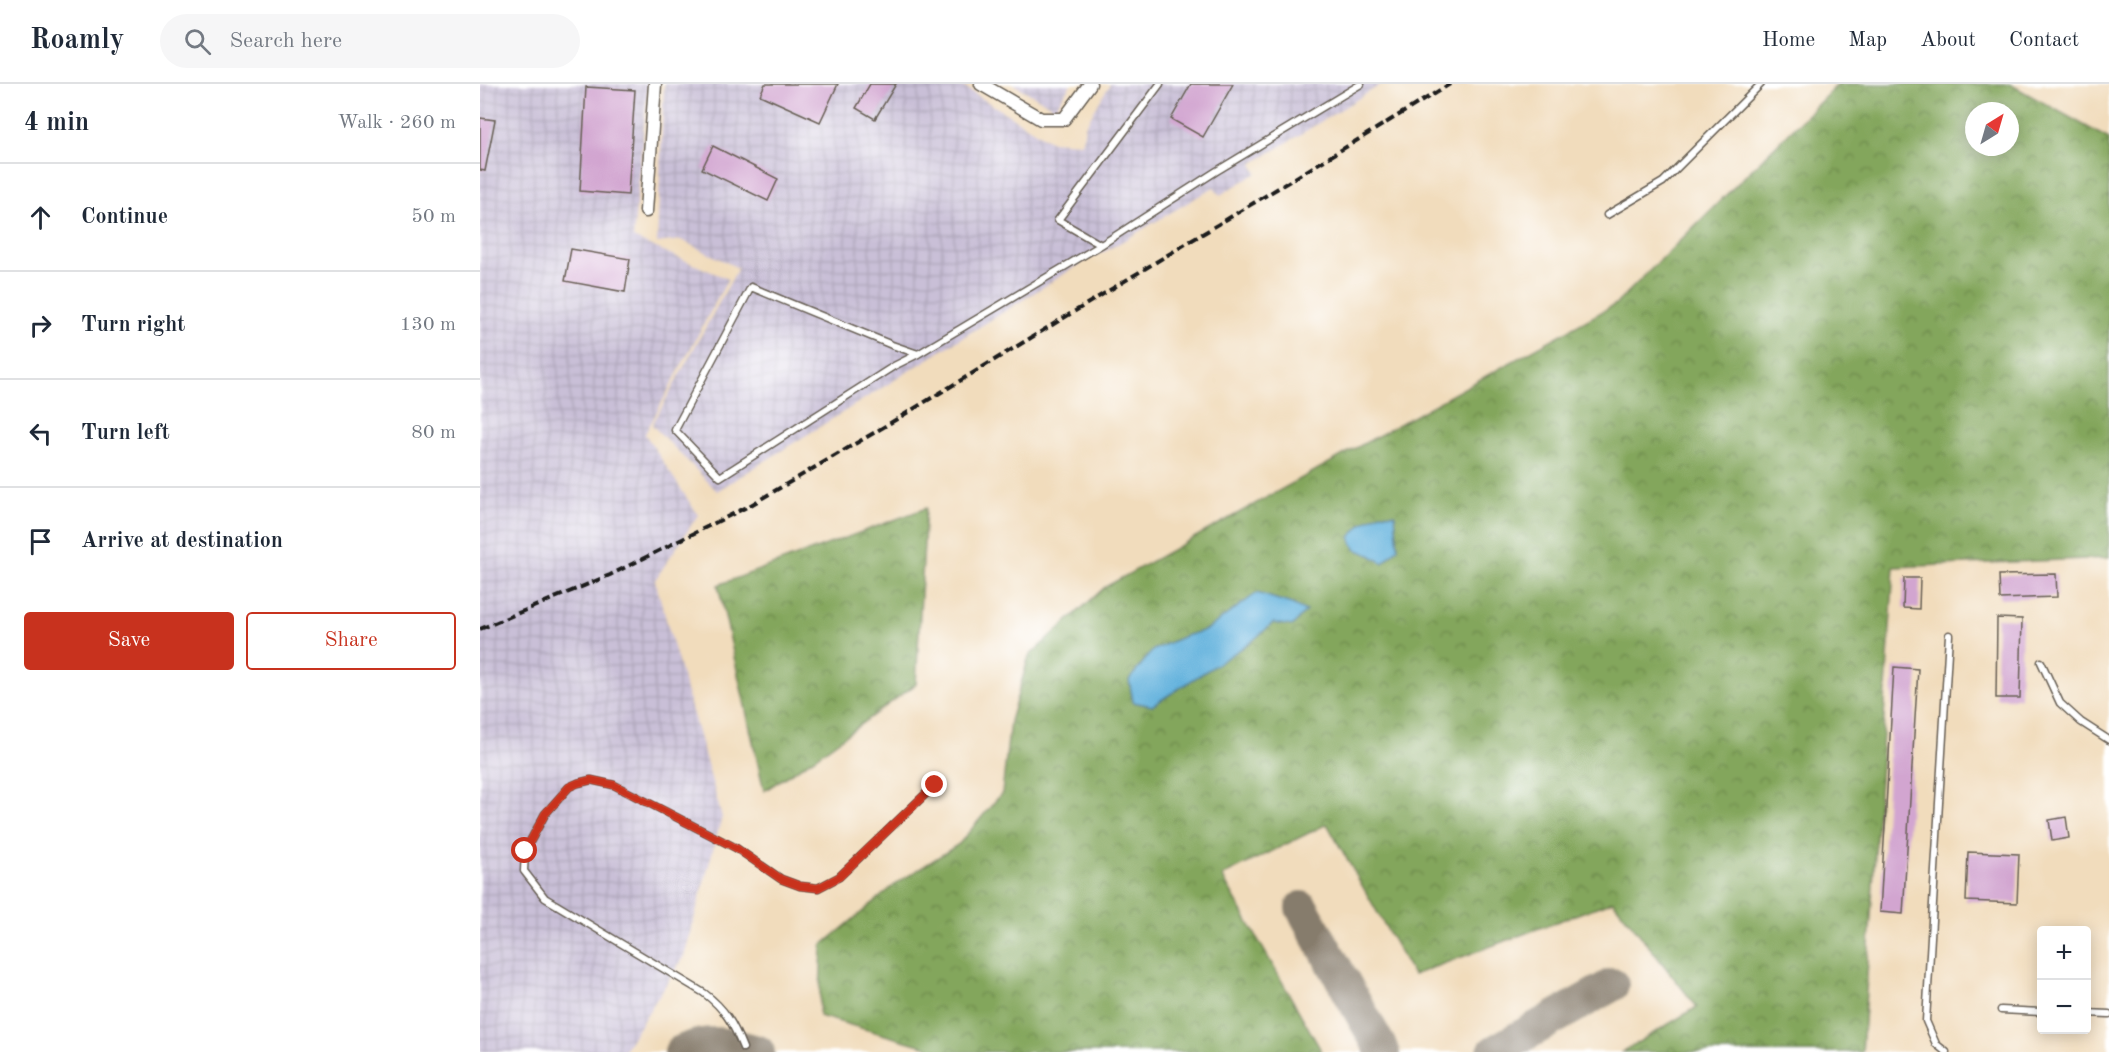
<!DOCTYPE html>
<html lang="en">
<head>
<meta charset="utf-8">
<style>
	body { margin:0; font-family:"Old Standard TT",serif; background:#f6f6f7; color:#1f2937 }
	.controls { position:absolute; right:18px; bottom:18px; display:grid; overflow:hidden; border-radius:6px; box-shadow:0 3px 15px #0003 }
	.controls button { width:54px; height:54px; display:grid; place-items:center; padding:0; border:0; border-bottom:2px solid #e0e1e3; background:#fff; color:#1f2937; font:30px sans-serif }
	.compass { position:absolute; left:1485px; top:18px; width:54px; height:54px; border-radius:50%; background:#fff; box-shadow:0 3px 15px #0003; rotate:37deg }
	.stop { position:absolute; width:18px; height:18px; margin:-14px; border:4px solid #c8321e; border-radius:50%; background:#fff }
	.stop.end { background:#c8321e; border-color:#fff; box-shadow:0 2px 6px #0008 }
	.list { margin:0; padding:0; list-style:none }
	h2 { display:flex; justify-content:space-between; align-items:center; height:78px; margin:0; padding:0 24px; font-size:26px }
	h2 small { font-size:20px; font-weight:400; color:#747a83 }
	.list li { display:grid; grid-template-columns:39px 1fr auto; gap:18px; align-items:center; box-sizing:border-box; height:108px; padding:0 24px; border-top:2px solid #e0e1e3 }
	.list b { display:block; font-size:22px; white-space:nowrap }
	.list em { font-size:20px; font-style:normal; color:#747a83 }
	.actions { display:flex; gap:12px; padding:18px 24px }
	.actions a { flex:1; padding:14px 0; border:2px solid #c8321e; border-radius:6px; text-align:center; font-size:21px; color:#c8321e }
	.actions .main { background:#c8321e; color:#fff }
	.icon { flex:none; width:33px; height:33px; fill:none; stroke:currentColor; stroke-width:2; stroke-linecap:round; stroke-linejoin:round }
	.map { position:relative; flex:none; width:1629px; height:968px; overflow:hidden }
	header { display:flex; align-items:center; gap:36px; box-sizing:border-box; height:84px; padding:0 30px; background:#fff; border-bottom:2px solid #e0e1e3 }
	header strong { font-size:28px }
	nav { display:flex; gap:33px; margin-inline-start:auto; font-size:21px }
	.search { width:420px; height:54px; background:#f6f6f7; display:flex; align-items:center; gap:15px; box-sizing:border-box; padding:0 21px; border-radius:33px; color:#747a83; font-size:22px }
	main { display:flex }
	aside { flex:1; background:#fff }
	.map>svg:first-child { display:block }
</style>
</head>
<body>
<header>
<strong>Roamly</strong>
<div class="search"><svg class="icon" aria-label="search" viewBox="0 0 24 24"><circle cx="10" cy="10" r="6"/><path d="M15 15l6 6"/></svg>Search here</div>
<nav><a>Home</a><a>Map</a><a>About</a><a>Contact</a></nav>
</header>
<main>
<aside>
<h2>4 min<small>Walk · 260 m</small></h2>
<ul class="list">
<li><svg class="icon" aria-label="ahead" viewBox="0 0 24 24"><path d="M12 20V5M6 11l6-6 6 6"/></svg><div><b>Continue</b></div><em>50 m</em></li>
<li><svg class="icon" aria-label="right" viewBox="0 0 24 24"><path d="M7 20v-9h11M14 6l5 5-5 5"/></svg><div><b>Turn right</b></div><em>130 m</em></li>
<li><svg class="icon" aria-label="left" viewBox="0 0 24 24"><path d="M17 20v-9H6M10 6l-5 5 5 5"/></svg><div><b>Turn left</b></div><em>80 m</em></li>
<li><svg class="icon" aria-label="arrive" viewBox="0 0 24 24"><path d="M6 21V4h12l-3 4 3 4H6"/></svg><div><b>Arrive at destination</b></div></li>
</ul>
<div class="actions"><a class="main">Save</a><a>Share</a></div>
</aside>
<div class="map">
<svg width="1629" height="968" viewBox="0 0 1629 968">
	<defs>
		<pattern id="industrial-grid" width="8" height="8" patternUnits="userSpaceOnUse" patternTransform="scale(1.5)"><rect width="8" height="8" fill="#c9bfd7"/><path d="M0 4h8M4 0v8" fill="none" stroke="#aca4b8"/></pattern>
		<pattern id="forest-crowns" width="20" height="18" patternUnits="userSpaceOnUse" patternTransform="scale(1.5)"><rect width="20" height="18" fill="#83a65c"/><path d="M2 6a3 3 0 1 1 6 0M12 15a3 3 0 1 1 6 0" fill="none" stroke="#6a864b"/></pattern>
	</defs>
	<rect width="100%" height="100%" fill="#fff"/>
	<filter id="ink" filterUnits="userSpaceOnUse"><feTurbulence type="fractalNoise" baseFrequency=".0167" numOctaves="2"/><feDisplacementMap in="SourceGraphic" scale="12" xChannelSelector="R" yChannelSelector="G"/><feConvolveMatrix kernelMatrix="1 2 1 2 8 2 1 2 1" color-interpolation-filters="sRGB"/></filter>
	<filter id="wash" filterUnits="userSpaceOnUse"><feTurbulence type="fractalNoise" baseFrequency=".008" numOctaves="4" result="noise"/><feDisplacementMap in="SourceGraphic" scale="24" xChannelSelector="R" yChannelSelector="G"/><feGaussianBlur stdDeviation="1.35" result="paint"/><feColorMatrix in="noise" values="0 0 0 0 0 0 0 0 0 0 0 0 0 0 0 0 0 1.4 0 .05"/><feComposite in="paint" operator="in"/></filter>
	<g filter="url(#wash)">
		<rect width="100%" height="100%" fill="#f1dcbc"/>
		<path fill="url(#industrial-grid)" d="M0 0H168L153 154 248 195 165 350 218 431 175 496 242 733 204 872 143 968H0Z
			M184 0H479L570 57 602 59 605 42 630 0H902L772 80 777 89 740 111 734 103 626 167 613 172 237 407 172 341 258 184 201 156 177 159Z
			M533 0H591L575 24Z"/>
		<path fill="url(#forest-crowns)" stroke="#50613c" stroke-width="1.5" fill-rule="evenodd" d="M1358 0H1530L1629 55V474L1414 483 1382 968H1142L1217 923 1133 817 933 891 847 740 742 792 842 968H464L339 932 342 861 417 799 479 760 522 709 530 637 549 572 625 503 1136 220ZM1494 27H1530V63H1494Z
			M446 424 436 600 336 673 284 707 238 501Z"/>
		<path fill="#63b2dd" stroke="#40677c" stroke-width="1.5" d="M900 429 915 430 918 464 903 479 890 471 875 465 870 453 883 439Z
			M777 509 812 520 826 527 812 542 793 539 770 559 672 622 653 618 649 596 673 566 704 552 726 546Z"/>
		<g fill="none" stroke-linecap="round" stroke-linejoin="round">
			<path stroke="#867c6c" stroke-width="34" d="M822 824 903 968
				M201 968C227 955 251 960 278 968
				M1014 968 1132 901"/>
		</g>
		<g id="blocks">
			<path fill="#d2a5d0" d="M285 0H358L340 38 280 11Z
				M390 0H416L395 35 376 24Z
				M711 0H753L723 53 691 35Z
				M106 3 155 6 148 111 100 107Z
				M0 34 15 36 5 87 0 86Z
				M233 62 298 95 288 117 222 85Z
				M91 165 150 175 145 208 85 197Z
				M1576 490 1577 513 1520 515 1519 491Z
				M1424 494H1440L1439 525 1423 524Z
				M1517 534 1542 535 1540 614H1516Z
				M1414 583 1438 585 1423 830 1400 828Z
				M1586 733 1589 754 1572 757 1569 736Z
				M1488 768 1539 770 1537 819 1486 817Z"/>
		</g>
	</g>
	<g filter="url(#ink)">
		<use href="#blocks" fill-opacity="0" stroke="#675f54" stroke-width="1.5"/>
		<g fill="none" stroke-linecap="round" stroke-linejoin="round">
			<g stroke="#675f54" stroke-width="9">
				<path id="service" d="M680 0 578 136 621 161 735 88 881 0
					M1127 131 1183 98 1281 0
					M438 270 412 261 271 203 195 346 240 393 414 282 438 270 621 161
					M1561 578 1580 619 1601 638 1629 656
					M1521 926 1562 928
					M1606 929 1629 930
					M263 964C253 939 245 925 224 909L65 814 44 787 45 767 65 730 89 703 98 699 111 696 134 701 256 764 301 795 320 802 338 804 359 793 455 701
					M1466 968 1456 960 1446 937 1469 551"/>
			</g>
			<g stroke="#675f54" stroke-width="15">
				<path id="minor" d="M501 0 561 35H584L610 0
					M166 127 175 0"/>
			</g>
			<use href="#service" stroke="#fff" stroke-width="6"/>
			<use href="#minor" stroke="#fff" stroke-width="12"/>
			<path stroke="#1c1c1c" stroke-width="4" stroke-dasharray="9 4.5" stroke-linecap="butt" d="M0 545 130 491 269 422 397 347 970 0"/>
		</g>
	</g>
	<g fill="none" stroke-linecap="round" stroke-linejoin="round" filter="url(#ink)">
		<path stroke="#c8321e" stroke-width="8" d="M45 767 65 730 89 703 98 699 111 696 134 701 256 764 301 795 320 802 338 804 359 793 455 701"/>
	</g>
</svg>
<div class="controls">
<button>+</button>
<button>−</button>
</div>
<svg class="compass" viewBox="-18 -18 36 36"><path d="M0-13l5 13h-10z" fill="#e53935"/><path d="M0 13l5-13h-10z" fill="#747a83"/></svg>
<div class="stop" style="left:45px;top:767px"></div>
<div class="stop end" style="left:455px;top:701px"></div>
</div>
</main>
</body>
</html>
